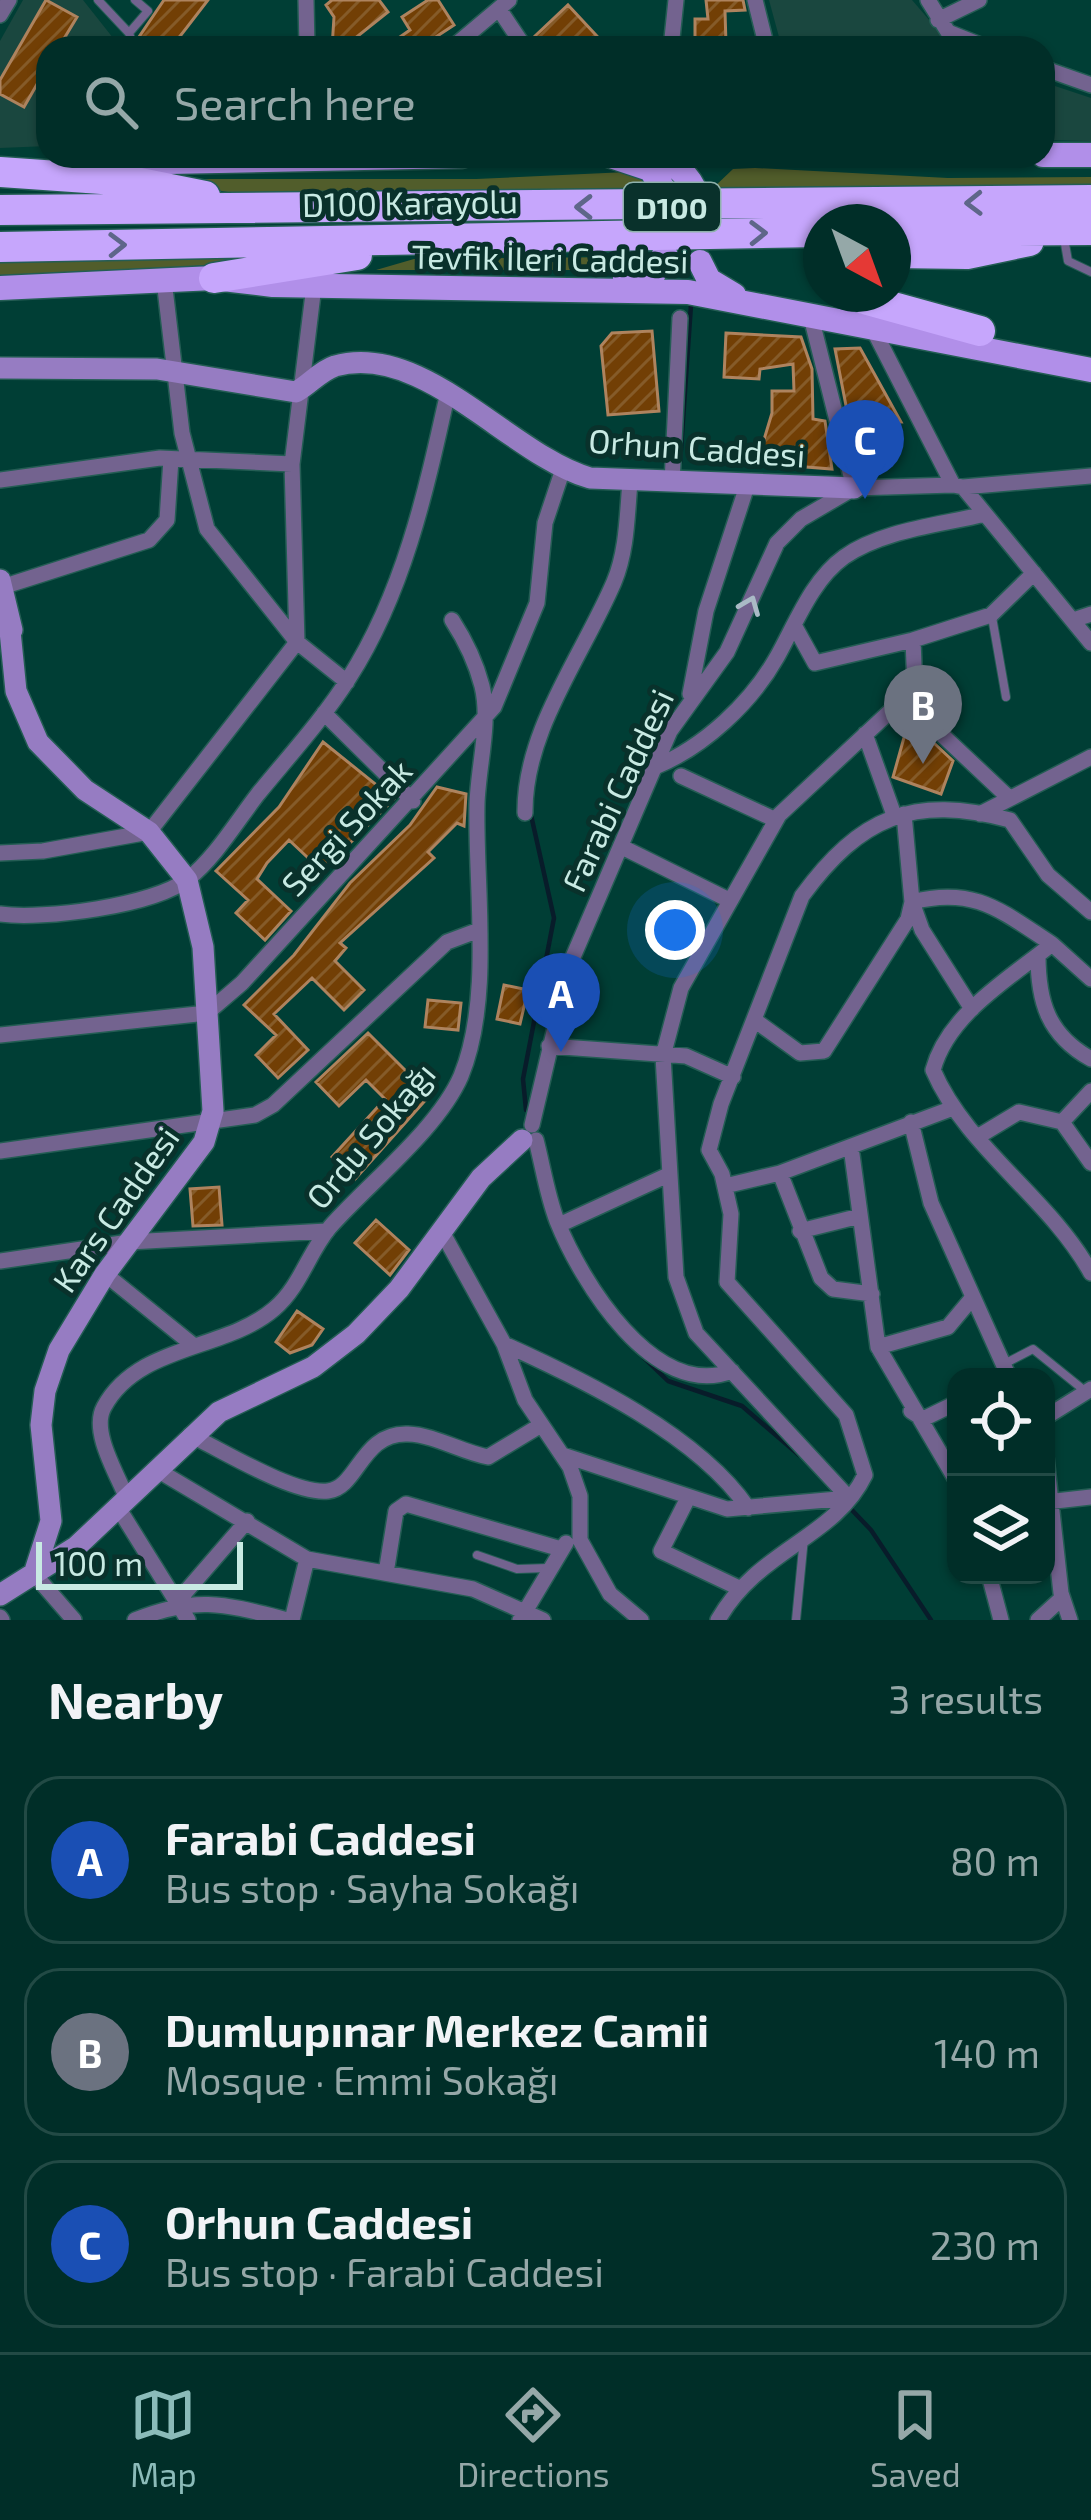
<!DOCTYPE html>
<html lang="en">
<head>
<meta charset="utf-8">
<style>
	body { margin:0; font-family:"Exo 2",sans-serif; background:#0e3a34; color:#f1f3f6 }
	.controls { position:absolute; right:36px; bottom:36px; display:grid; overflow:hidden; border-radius:24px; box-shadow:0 3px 9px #0004 }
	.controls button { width:108px; height:108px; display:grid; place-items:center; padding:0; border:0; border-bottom:3px solid #224a45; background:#002e28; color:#f1f3f6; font:60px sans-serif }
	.compass { position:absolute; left:803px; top:204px; width:108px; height:108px; border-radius:50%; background:#002e28; box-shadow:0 3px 9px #0004; rotate:139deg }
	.scale { position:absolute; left:36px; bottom:30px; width:207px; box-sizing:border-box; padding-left:12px; border:6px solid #c8eae3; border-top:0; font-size:33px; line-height:42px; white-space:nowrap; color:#c8eae3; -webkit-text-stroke:9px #09312b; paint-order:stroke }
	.you { position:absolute; left:675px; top:930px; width:42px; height:42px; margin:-30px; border:9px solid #fff; border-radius:50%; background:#1a73e8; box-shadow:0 0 0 18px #1a73e833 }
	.badge { display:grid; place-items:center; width:78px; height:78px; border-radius:50%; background:#8bbbb9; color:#fff; font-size:39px; font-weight:700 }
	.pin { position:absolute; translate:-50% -99px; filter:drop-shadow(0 3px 6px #0008) }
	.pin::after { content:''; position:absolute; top:63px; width:42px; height:36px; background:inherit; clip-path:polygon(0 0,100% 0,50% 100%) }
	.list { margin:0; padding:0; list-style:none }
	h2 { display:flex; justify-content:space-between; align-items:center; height:156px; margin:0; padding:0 48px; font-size:51px }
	h2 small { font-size:39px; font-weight:400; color:#95a8a8 }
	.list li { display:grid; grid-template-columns:78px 1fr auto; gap:36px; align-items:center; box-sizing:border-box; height:168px; margin:0 24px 24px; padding:0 24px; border:3px solid #224a45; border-radius:36px }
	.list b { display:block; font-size:45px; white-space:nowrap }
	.list p { margin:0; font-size:39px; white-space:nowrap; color:#95a8a8 }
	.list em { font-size:39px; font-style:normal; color:#95a8a8 }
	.icon { flex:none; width:66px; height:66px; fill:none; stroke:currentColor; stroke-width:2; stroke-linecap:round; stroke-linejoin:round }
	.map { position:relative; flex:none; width:1091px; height:1620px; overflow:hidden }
	.search { position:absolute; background:#002e28; box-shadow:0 3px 9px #0004; left:36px; right:36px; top:36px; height:132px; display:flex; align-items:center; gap:30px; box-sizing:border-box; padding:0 42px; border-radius:36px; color:#95a8a8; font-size:45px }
	.sheet { height:732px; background:#002e28 }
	nav { display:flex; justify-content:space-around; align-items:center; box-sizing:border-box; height:168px; border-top:3px solid #224a45; background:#002e28; font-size:33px; color:#95a8a8 }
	nav a { display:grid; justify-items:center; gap:6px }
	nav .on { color:#8bbbb9 }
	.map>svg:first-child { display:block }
</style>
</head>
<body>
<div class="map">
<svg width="1091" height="1620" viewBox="0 0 1091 1620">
	<defs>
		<pattern id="building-hatch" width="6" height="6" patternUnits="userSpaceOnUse" patternTransform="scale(3)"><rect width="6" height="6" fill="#723f05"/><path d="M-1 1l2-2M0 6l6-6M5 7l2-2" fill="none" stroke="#855b29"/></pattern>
	</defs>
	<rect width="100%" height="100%" fill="#003e35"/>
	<path fill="#1a473f" d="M23 0H83L121 48H48V146L0 148V41Z
		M769 0H912L943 36 942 48H782Z
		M1043 82 1091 98V141L1043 140Z"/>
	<path fill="#515d2b" d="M755 168 948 178 1091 177V190L712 189 733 169Z
		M627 172 652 177 660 189 280 200 144 179H476Z
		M127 256 275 260 0 280V259Z
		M628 257 652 263V270H376L414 259Z"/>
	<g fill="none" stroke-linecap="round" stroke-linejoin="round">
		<path stroke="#081c2a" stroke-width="4.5" d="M680 463 691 305
			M526 1110 523 1079 554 918 531 815
			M644 1358 668 1381 742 1406 799 1455
			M850 1508 871 1530 931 1620"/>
	</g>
	<path fill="url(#building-hatch)" stroke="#ae835e" stroke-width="3" d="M46 0 77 17 65 37 84 48H48V65L24 107 0 94V80Z
		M164 0H208L171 48H144L139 37Z
		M332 0H379L388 12 354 39 361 48H332L334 17 326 5Z
		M428 0H438L454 25 419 48H384L410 30 402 17Z
		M706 0H743L745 10 725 11 726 44 695 48V19H708Z
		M568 5 608 48H546L535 36Z
		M652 331 659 411 608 415 601 346 612 333Z
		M726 333 801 337 812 369 813 419 825 421 832 469 757 463 772 413V391H794L793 364 760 369 759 379 724 377Z
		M860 348 901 422 849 421 835 349Z
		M905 734 935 744 953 761 941 794 893 777Z
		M323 742 394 799 322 871 289 840 267 863 257 879 291 911 265 940 236 913 248 900 216 871 279 807Z
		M437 787 466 794 464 826 457 823 428 852 434 858 340 943 346 948 335 961 364 990 344 1010 312 978 274 1014 308 1050 278 1078 256 1055 276 1035 244 1005 294 955 350 883 410 825Z
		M504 985 528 990 520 1024 497 1019Z
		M428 1000 461 1003 458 1030 425 1027Z
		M368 1033 430 1095 355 1179 332 1157 385 1099 366 1080 339 1106 316 1082Z
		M219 1187 222 1225 193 1226 190 1189Z
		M376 1220 409 1250 390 1275 355 1243Z
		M297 1311 323 1329 312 1345 290 1353 276 1342Z"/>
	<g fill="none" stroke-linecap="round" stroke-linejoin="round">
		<g stroke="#245d54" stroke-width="10">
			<path id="lane" d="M98 0 129 33 148 11 135 0
				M129 33 134 48
				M1064 238 1068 261 1091 272
				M992 617 1006 697
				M1004 1364 1033 1349 1085 1391
				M477 1555 517 1569 548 1568
				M796 1620 804 1538"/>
		</g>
		<g stroke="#245d54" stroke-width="18">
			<path id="street" d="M306 0 307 48
				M755 0 767 48
				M928 0 948 32 988 48
				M499 9 525 48
				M0 15 9 0
				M938 20 979 0
				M452 48 509 0
				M671 48 676 0
				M1043 68 1091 85
				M314 286 292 464 297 642 347 682
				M811 317 854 488
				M873 329 953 485 963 487 1091 643
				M0 480 160 458 292 464
				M672 483 680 318
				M963 487 1091 476
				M2 587 149 540 167 520 171 459
				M1073 620 1091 614
				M794 625 815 663 913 640
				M690 694 706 611 747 486
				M905 700 1007 796
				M324 713 413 801
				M865 734 894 815
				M655 767C704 747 751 703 777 657 796 623 812 580 844 557 882 530 941 525 985 514
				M681 776 776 820
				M525 813C524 731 582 657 614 582 627 551 627 516 630 482
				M904 814 912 902 922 930 972 1009
				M980 814 1091 757
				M622 847 727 899
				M0 853 43 851 149 832 297 642 207 529 182 433 164 280
				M0 914C43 920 153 906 188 879 215 858 237 821 258 794 289 756 323 719 349 678 404 592 426 491 448 392
				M1038 955C1038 1002 1048 1035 1091 1059
				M1091 979 1052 944C1009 979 948 1014 933 1070 967 1149 1049 1197 1091 1273
				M757 1022 800 1053 824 1051 908 919 912 902C975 886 1001 911 1052 944
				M0 1035 207 1013 242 983 494 707 537 603 545 523 563 469
				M549 1046 686 1056 733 1077
				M911 1122 931 1203 1009 1377
				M1062 1122 1091 1163
				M1062 1122 1091 1091
				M532 1125 570 964 670 731 727 652 777 543 801 519 854 488 953 485
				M979 1136 1019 1112 1062 1122
				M536 1140C543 1167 547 1195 557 1221 581 1281 654 1401 732 1371
				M851 1147 878 1347 956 1480
				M0 1151 255 1115 273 1105 447 942 479 930
				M780 1173 821 1278 833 1289 872 1294
				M725 1186 780 1173 953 1108
				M559 1225 668 1175
				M441 1230 504 1344 525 1400 570 1467 580 1496V1540L610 1594 641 1620
				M800 1231 860 1216
				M0 1261 129 1242 327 1231
				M105 1274 193 1345
				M504 1344C584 1380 698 1435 748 1508
				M878 1347 948 1327 973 1297
				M911 1411 923 1419 956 1403
				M1046 1417 1091 1389
				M190 1435C222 1450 294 1495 328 1491 358 1488 361 1432 408 1434 435 1435 461 1452 488 1457L541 1425
				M563 1455 727 1509 849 1498
				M1046 1457 1061 1593 1070 1620
				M159 1471 307 1559 473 1589 543 1620
				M688 1498 661 1551 739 1588
				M849 1498 696 1333 676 1277 663 1056 681 988 779 815 915 688 913 640 991 615 1034 573
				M128 1501C119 1477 90 1432 104 1407 138 1344 225 1351 274 1309 301 1286 308 1253 330 1227 369 1183 438 1129 461 1076 493 998 475 887 477 804 478 767 491 723 482 686 476 663 465 640 452 620
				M1047 1502 1091 1497
				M119 1509 188 1620
				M386 1573 396 1511 406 1504 561 1549
				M34 1574 74 1620
				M989 1575 1001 1620
				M176 1603 247 1521
				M0 1617 2 1620
				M135 1620C197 1595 225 1604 288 1620
				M292 1620 307 1559
				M520 1620 566 1543
				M718 1620C758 1549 834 1539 865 1475L846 1415 727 1282 731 1214 722 1174 709 1150 721 1104 802 896C860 817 913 794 1010 820L1048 875 1091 912
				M1038 1620 1062 1598"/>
		</g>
		<g stroke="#245d54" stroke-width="24">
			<path id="secondary" d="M0 368 157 369 296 392C310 384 320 371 335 366 424 341 511 456 590 478L854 488
				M0 580 12 630
				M9 621 16 691 38 742 85 790 149 832 187 880 203 947 213 1111 204 1142 105 1274 59 1350 45 1391 41 1425 51 1521 34 1574
				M0 1595 76 1547 219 1412 313 1367 356 1334 399 1289 481 1178 522 1140"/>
		</g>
		<g stroke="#245d54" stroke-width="27">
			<path id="primary" d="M1043 155H1091
				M611 156 650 169 667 194
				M640 156C665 158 683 166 695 190
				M68 164 462 156
				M700 262 709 280 734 295
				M625 278 653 275 665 253
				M0 288 214 278 273 285 688 292 1091 370"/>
		</g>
		<g stroke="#245d54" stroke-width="33">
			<path id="highway" d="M0 172 130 181 205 196
				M0 210 1091 200
				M893 231 1091 230
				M0 247 821 232
				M893 253 967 254 1029 241
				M214 278 357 255
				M846 294 980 331"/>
		</g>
		<use href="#lane" stroke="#73638f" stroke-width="8"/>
		<use href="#street" stroke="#73638f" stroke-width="15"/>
		<use href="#secondary" stroke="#967cc2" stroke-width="21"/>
		<use href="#primary" stroke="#b18fe9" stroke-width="24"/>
		<use href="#highway" stroke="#c6a6fc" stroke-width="30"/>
	</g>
	<defs><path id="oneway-chevron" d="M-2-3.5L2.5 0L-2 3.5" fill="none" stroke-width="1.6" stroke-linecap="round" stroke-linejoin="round" transform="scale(3)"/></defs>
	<g stroke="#5e6689">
		<use href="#oneway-chevron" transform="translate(974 203) rotate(179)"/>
		<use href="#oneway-chevron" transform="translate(584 207) rotate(-180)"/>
		<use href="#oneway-chevron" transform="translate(758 233) rotate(-1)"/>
		<use href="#oneway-chevron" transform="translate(117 245) rotate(-1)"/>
	</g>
	<use stroke="#aabbc6" href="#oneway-chevron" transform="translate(750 605) rotate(-68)"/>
	<g text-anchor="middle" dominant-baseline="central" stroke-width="10" stroke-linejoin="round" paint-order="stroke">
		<rect fill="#09312b" stroke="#8fb2ac" stroke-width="3" x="624" y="183" width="96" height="48" rx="9"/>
		<g font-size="30" font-weight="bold" fill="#c8eae3">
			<text x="672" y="207">D100</text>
		</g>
		<g font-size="33" fill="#c8eae3" stroke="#09312b">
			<text transform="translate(410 202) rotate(-1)">D100 Karayolu</text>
			<text transform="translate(550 258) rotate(1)">Tevfik İleri Caddesi</text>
			<text transform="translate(697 447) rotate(4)">Orhun Caddesi</text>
			<text transform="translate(617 790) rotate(-65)">Farabi Caddesi</text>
			<text transform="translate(346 827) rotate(-47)">Sergi Sokak</text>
			<text transform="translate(370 1135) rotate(-50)">Ordu Sokağı</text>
			<text transform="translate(115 1209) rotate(-55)">Kars Caddesi</text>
		</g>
	</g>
</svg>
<div class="controls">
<button><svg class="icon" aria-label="locate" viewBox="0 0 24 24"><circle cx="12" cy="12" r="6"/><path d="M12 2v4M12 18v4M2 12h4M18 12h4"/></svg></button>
<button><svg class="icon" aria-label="layers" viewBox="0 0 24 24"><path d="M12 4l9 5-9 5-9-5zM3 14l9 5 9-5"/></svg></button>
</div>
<svg class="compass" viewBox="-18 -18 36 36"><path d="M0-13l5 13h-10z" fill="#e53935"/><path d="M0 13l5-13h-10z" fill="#95a8a8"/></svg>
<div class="scale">100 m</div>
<div class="you"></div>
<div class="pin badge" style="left:561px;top:1052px;background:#1a4fb4">A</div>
<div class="pin badge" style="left:923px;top:764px;background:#6b7280">B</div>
<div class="pin badge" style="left:865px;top:499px;background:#1a4fb4">C</div>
<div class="search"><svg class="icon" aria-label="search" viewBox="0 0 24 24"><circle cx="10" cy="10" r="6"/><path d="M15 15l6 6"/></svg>Search here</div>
</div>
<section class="sheet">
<h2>Nearby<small>3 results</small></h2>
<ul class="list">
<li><span class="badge" style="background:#1a4fb4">A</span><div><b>Farabi̇ Caddesi̇</b><p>Bus stop · Sayha Sokağı</p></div><em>80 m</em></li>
<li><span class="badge" style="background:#6b7280">B</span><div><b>Dumlupınar Merkez Camii</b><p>Mosque · Emmi Sokağı</p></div><em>140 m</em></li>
<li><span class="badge" style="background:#1a4fb4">C</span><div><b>Orhun Caddesi̇</b><p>Bus stop · Farabi Caddesi</p></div><em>230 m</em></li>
</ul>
</section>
<nav>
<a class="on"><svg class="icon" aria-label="map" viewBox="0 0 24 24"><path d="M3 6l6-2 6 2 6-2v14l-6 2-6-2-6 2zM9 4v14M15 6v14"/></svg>Map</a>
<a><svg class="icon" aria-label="directions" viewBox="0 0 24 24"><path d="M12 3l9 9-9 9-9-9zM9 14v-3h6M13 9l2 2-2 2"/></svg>Directions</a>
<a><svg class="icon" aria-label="saved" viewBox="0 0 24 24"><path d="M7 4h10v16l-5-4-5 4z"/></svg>Saved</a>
</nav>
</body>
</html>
